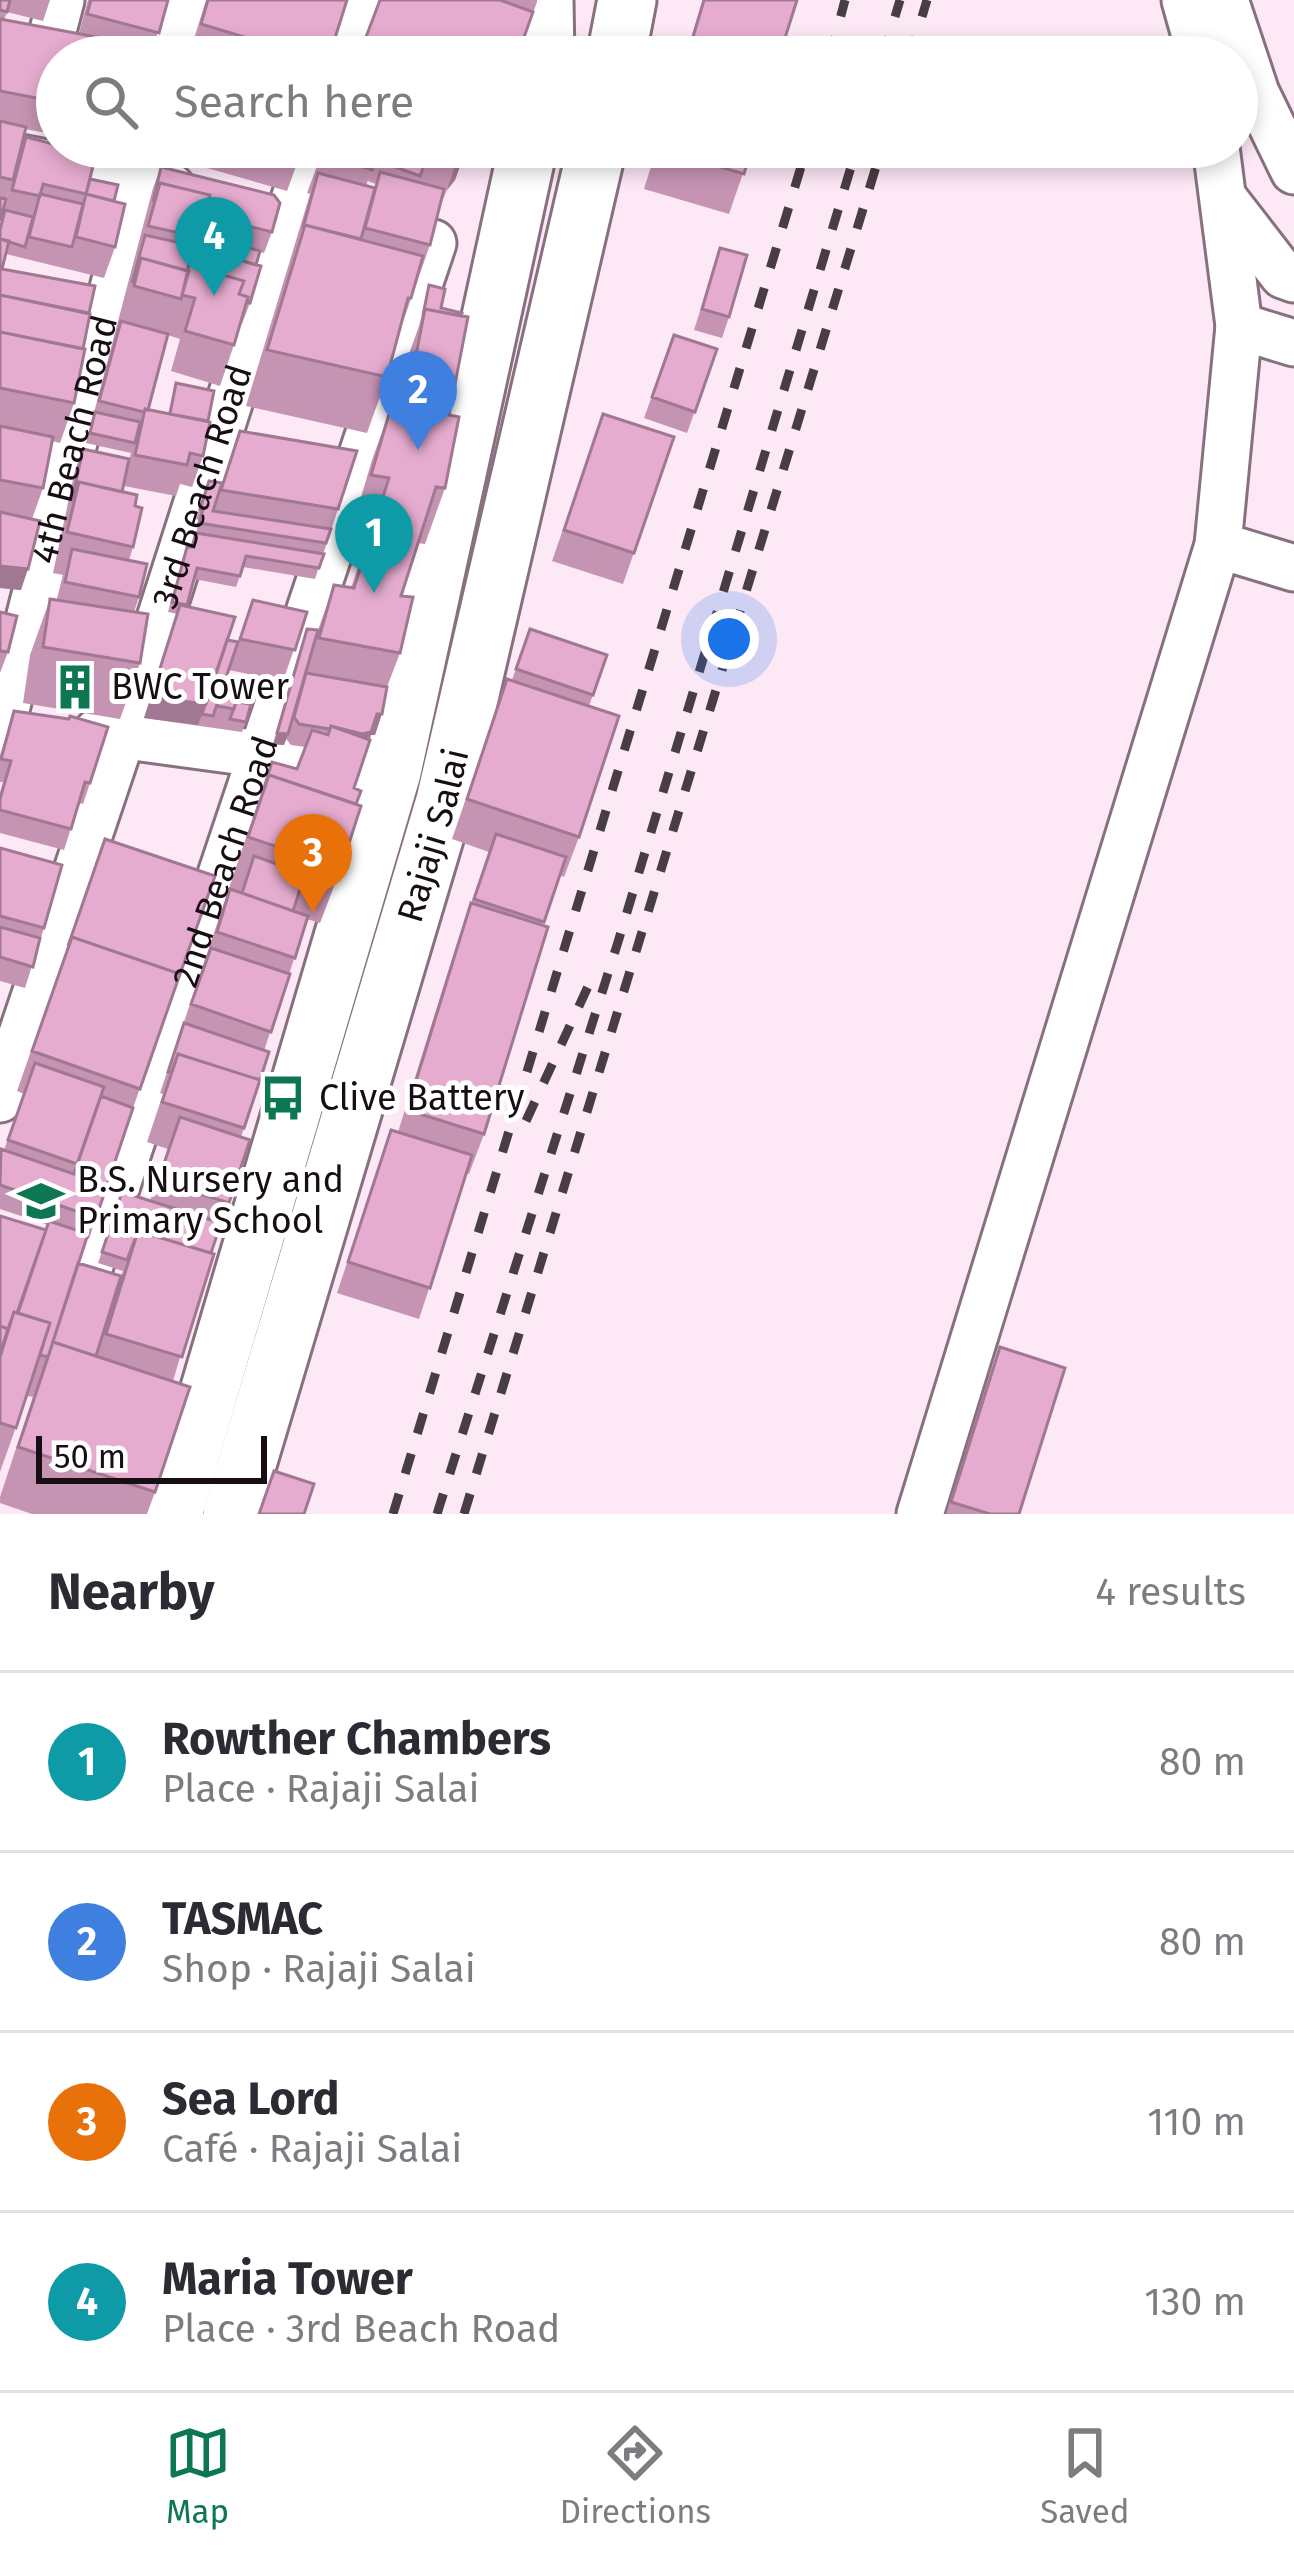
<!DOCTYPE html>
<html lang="en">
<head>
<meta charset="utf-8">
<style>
	body { margin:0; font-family:"Fira Sans",sans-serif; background:#f7f7f7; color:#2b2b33 }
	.scale { position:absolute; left:36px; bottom:30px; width:231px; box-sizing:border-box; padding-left:12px; border:6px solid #170e14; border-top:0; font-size:33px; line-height:42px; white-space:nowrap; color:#170e14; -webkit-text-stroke:9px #fff; paint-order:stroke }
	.you { position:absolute; left:729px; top:639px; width:42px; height:42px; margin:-30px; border:9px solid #fff; border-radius:50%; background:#1a73e8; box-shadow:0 0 0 18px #1a73e833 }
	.badge { display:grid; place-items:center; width:78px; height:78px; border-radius:50%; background:#0c7750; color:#fff; font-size:39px; font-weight:700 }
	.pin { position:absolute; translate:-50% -99px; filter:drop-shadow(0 3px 6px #0008) }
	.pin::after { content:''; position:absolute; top:63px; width:42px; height:36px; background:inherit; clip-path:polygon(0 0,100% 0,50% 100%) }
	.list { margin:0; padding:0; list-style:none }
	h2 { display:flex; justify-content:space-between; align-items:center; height:156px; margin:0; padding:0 48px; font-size:51px }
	h2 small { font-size:39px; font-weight:400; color:#7c7c81 }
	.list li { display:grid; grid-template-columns:78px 1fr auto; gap:36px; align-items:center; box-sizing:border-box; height:180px; padding:0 48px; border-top:3px solid #e1e1e2 }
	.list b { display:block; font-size:45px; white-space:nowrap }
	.list p { margin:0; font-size:39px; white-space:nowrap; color:#7c7c81 }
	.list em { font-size:39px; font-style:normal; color:#7c7c81 }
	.icon { flex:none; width:66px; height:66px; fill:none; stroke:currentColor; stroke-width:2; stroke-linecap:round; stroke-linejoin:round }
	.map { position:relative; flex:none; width:1294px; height:1514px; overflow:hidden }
	.search { position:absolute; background:#fff; box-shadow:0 6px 18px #0003; left:36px; right:36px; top:36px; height:132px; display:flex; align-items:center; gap:30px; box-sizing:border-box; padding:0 42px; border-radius:66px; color:#7c7c81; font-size:45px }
	.sheet { height:876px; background:#fff }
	nav { display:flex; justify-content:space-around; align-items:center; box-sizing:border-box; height:168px; border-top:3px solid #e1e1e2; background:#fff; font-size:33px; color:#7c7c81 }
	nav a { display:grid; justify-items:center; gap:6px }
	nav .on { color:#0c7750 }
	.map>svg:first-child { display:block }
</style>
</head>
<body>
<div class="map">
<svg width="1294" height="1514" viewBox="0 0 1294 1514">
	<rect width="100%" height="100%" fill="#fde8f5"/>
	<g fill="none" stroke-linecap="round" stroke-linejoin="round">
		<g stroke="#88717f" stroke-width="51">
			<g id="minor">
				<path d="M1185 0 1201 57"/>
				<path d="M1225 0 1256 93 1294 171"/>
				<path d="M49 46 61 0"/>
				<path d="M173 57 191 0"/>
				<path d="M341 57 359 0"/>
				<path d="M0 154 171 187"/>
				<path d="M1225 200 1283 275 1294 279"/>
				<path d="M1239 326 1294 343"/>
				<path d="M1218 545 1294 568"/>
				<path d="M97 732 392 772"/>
				<path id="s1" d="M0 733 149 147"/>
				<path id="s2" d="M0 1099 123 734 311 147"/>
				<path id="s3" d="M87 1274 433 243"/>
				<path d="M920 1514 1218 545 1239 326 1216 147"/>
			</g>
		</g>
		<g stroke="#88717f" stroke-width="63">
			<g id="major">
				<path d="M544 0 545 57"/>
				<path d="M616 57 627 0"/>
				<path d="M173 1514 392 772 528 147"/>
				<path id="s4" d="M232 1514 445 801 597 147"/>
			</g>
		</g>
		<use href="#minor" stroke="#fff" stroke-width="45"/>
		<use href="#major" stroke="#fff" stroke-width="57"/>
		<path stroke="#493d44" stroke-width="9" stroke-dasharray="21 21" stroke-linecap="butt" d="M830 57 845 0
			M883 57 900 0
			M910 57 927 0
			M526 1121 591 980
			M393 1514 807 147
			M437 1514 618 942 857 147
			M464 1514 882 147"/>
	</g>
	<path fill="#c694b3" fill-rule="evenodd" d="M0 0H50L43 21 7 12 4 20 79 33 88 0H168L150 57H57V135L25 129 17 161 26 137 90 179 114 201 115 247 104 278 6 254 2 269 89 313 74 403 60 443 52 441 43 488 32 519 21 590 0 588V225L9 190 0 221Z
		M206 0H347L329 57H197L189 55Z
		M380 0H537V2L517 57Z
		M703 0H797L779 57H685Z
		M157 147H303L287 191 155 153Z
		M324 147H484L480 157 465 152 455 180 447 190 440 206 430 245 399 333 387 377 367 433 246 406 310 194 307 193ZM369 177 368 181 376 184 375 188 366 186Z
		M657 147H752L729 214 644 189Z
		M161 167 272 232 264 253 260 252 250 303 242 324H241L220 386 171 371 180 339 168 335 148 410 168 414 176 383 203 456 192 487 180 484 176 496 124 486 131 452V453L86 443 153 188ZM198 236 211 240 207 251 194 247Z
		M720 248 729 317 722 338 694 330Z
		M429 285 441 308 449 415 445 488 425 544 418 543 401 596 400 653 387 687 375 735H370L354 788 356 804 341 868 320 923 307 919 264 1051 269 1052 241 1137 250 1140 211 1253 173 1381 155 1492 147 1514H32L0 1503V1497L33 1397 27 1396 0 1472V1216L46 1230 48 1225 0 1209V1151L4 1150 24 1094 17 1091 105 839 215 876 133 1108 96 1218 89 1239 86 1238 78 1263 119 1281 123 1271 98 1263 122 1192 150 1201 168 1149 147 1142 163 1094 160 1093 258 802 272 762 297 769 305 747 291 745 286 739 284 745 273 744 303 639 318 630 334 585 351 588 369 534 351 531 372 460 392 404 397 405 405 365 419 326Z
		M674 335 717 349 687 433 644 418Z
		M603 414 674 437 623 584 552 561Z
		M240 431 338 509 315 579 243 567 236 587 194 579 187 606 227 640 238 642 253 600 307 612 283 681 229 670 222 692 236 702 251 704 242 732 144 718 177 614 168 612 183 557 187 547H191L196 534 199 520 196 519 209 481 222 483Z
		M83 449 135 506 133 547 129 560 139 597 134 612 140 663 120 719 23 703 30 655 50 599H57L63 575 53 573 75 470Z
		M0 612 8 652 0 673Z
		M530 629 607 655 589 706 579 837 564 877 559 875 542 925 484 1134 469 1174 467 1173 419 1319 337 1293 391 1130 398 1132 457 943 489 852 452 839 507 679 512 680Z
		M14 711 90 783 83 804 79 803 64 850 0 833V793L3 782H0V755Z
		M0 848 44 928 25 988 0 981Z
		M1000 1347 1019 1514H946L989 1378Z"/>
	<path fill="#a17892" d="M463 147H467L455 180 447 190 460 151Z
		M0 566 28 569 21 590 0 588Z
		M151 697 206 704 198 725 144 718Z
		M377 714H382L375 735H370L364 753 354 755 362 734Z
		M277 733 288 734 284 745 273 744Z"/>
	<path fill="#e6acd0" stroke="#a17892" stroke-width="3" d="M0 0H10L7 12 0 10Z
		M91 0H168L159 33 87 14Z
		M208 0H347L329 57H310L201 24Z
		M380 0H500L533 12 517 57H414L415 55 366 37Z
		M704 0H797L779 57H687Z
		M0 19 144 46 142 57H57V102L0 91Z
		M366 37 415 55 414 57H359Z
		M0 121 26 127 13 180 0 177Z
		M26 137 53 144 54 140H57V147H84L97 150 86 194 43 184 40 196 12 190Z
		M324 147H380L372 170 322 153Z
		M380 147H431L420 176 376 160Z
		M431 147H463L460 151 455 166 427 157Z
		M660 147H752L744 174 659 149Z
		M161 167 274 195 280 203 272 232 204 215 210 195 160 183 153 202Z
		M380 172 444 189 430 245 365 228Z
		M318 173 375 188 361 239 305 225 303 228Z
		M90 179 118 185 114 201 86 194Z
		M160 183 210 195 197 237 148 226Z
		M40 194 83 204 72 247 29 237Z
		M86 194 125 204 115 247 76 237Z
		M0 198 6 199 0 221Z
		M5 210 33 217 25 247 0 239V230Z
		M305 225 423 256 411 298H408L387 377 267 350Z
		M145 235 194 246 187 271 141 258 132 283Z
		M212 237 260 251 256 265 208 251Z
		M0 239 9 241 2 269 95 286 89 313 0 295Z
		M194 247 261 266 250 303 247 302 248 297 239 294 244 281 189 265 187 271Z
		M720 248 747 255 729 317 702 309Z
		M141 258 189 271 181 299 134 286Z
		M189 265 244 281 239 294 248 297 234 345 185 331 195 298 182 295Z
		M429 285 445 289 441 308 462 313 461 316 425 309 423 315Z
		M0 295 90 314 83 349 0 332Z
		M425 309 468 317 449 415 459 417 445 488 436 487 401 596 413 597 400 653 319 638 334 585 354 588 389 478 371 475 392 404 406 406Z
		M121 321 168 334 148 410 145 409 144 412 99 401Z
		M0 332 85 349 74 403 0 388Z
		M674 335 717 349 695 412 652 397Z
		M176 383 214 391 208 421 170 414Z
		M145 409 210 422 203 456 190 453 187 465 135 455Z
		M95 412 140 422 135 443 90 433Z
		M603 414 674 437 634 553 564 530Z
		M0 426 53 437 43 488 0 480Z
		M240 431 357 451 338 509 221 490Z
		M83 449 129 459 122 492 79 482 72 501Z
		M209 481 222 483 213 511 331 529 326 543 199 523 203 509H200Z
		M79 482 137 495 135 506 142 508 133 547 67 532Z
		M0 512 40 521 28 569 0 566Z
		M196 533 324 554 319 568 246 556 240 576 197 568 187 605 172 602 187 547H192Z
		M72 549 147 564 139 597 65 582Z
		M50 599 148 614 140 663 43 647Z
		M253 600 307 612 295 650 240 639Z
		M180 605 235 617 206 704 151 697Z
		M0 612 17 616 8 652 0 651Z
		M307 629 318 630 288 734 277 733Z
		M530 629 607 655 593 695 516 669Z
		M227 640 238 642 213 716 202 714Z
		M306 673 387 687 382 714H377L371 732 362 734 331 726 330 729 299 724 294 717Z
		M507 679 619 716 579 837 467 799Z
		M224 685 240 688 234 709 217 706Z
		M236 702 251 704 246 722 230 719Z
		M14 711 69 719 70 716 108 727 90 783 85 782 71 829 0 810V799L11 761 1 759Z
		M331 726 370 740 354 788 361 791 356 804 269 775 263 791 272 762 297 769 312 730 328 735Z
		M269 775 361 806 341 868 248 837Z
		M496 834 566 857 544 922 474 899Z
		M105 839 215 876 180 974 72 937 68 946Z
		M0 848 62 865 44 928 0 916Z
		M254 856 305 874 293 911 242 893Z
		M230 889 308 916 295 958 217 932Z
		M471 903 548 927 484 1134 407 1110Z
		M0 927 40 938 33 967 0 957Z
		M72 937 180 974 140 1089 32 1051Z
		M211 948 290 974 271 1032 191 1004Z
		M184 1023 269 1052 260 1080 178 1054 171 1073 168 1072Z
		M178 1054 260 1080 244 1128 162 1102Z
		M35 1063 104 1087 77 1164 8 1140Z
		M101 1096 133 1108 96 1218 0 1185 1 1149 74 1174Z
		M180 1117 250 1140 229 1203 158 1181Z
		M391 1130 472 1155 430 1288 348 1262Z
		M122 1192 221 1223 211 1253 138 1231 127 1260 102 1252Z
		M0 1216 46 1230 17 1313 14 1312 8 1329 0 1326Z
		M49 1221 88 1234 48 1357 40 1355 50 1323 18 1313Z
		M138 1231 214 1254 182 1357 106 1334Z
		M78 1263 121 1276 96 1356 53 1342 48 1357Z
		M14 1312 50 1323 16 1428 0 1423V1357Z
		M0 1326 8 1329 0 1354Z
		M53 1342 190 1387 155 1492 18 1447Z
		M1000 1347 1065 1368 1019 1514H990L951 1502Z
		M274 1471 314 1484 304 1514H259Z"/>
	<defs>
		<g id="building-bare" transform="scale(3.6)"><path d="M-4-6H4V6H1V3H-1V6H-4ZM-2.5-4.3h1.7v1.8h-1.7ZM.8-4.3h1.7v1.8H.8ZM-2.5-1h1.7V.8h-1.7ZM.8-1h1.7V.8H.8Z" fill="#0c7750" stroke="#fff" stroke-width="2.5" paint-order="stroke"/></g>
		<g id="bus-bare" transform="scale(3.6)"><path d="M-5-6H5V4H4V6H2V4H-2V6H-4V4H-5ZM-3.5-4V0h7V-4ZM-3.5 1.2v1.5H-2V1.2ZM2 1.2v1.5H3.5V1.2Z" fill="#0c7750" stroke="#fff" stroke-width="2.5" paint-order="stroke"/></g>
		<g id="school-bare" transform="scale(3.6)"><path d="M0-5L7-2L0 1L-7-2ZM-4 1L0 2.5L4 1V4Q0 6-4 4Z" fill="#0c7750" stroke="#fff" stroke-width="2.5" paint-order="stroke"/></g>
	</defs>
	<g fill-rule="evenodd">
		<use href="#building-bare" x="75" y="687"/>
		<use href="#bus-bare" x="283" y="1098"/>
		<use href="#school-bare" x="41" y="1201"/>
	</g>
	<g text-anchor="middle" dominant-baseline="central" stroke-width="10" stroke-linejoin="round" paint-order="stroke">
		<g font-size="36" fill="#170e14" stroke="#fff">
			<text stroke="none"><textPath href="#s1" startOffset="303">4th Beach Road</textPath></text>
			<text stroke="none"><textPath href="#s2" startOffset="645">3rd Beach Road</textPath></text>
			<text stroke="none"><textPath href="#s4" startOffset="708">Rajaji Salai</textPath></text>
			<text stroke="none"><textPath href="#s3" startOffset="435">2nd Beach Road</textPath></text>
		</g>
		<g font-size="36" fill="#170e14" stroke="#fff" text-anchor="start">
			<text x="111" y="687">BWC Tower</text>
			<text x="319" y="1098">Clive Battery</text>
			<text x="77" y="1180">B.S. Nursery and<tspan x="77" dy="41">Primary School</tspan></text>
		</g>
	</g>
</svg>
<div class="scale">50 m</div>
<div class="you"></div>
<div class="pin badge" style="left:374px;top:593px;background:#0f9aa8">1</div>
<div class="pin badge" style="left:418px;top:450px;background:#3f7fe0">2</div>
<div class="pin badge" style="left:313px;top:913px;background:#e8710a">3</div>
<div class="pin badge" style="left:214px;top:296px;background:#0f9aa8">4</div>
<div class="search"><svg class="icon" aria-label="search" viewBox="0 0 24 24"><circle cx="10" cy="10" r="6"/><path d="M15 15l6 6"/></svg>Search here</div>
</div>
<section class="sheet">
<h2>Nearby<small>4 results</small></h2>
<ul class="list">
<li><span class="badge" style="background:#0f9aa8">1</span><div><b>Rowther Chambers</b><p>Place · Rajaji Salai</p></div><em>80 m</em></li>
<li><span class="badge" style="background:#3f7fe0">2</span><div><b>TASMAC</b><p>Shop · Rajaji Salai</p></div><em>80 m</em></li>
<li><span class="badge" style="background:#e8710a">3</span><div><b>Sea Lord</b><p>Café · Rajaji Salai</p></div><em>110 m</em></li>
<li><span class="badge" style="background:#0f9aa8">4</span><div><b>Maria Tower</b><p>Place · 3rd Beach Road</p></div><em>130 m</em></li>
</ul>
</section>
<nav>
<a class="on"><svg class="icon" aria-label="map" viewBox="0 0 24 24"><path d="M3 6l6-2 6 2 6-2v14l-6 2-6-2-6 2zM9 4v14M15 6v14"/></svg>Map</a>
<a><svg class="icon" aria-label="directions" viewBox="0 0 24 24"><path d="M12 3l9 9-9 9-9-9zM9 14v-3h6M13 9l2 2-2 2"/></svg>Directions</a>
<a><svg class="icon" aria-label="saved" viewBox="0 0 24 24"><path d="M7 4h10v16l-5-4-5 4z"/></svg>Saved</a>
</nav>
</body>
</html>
